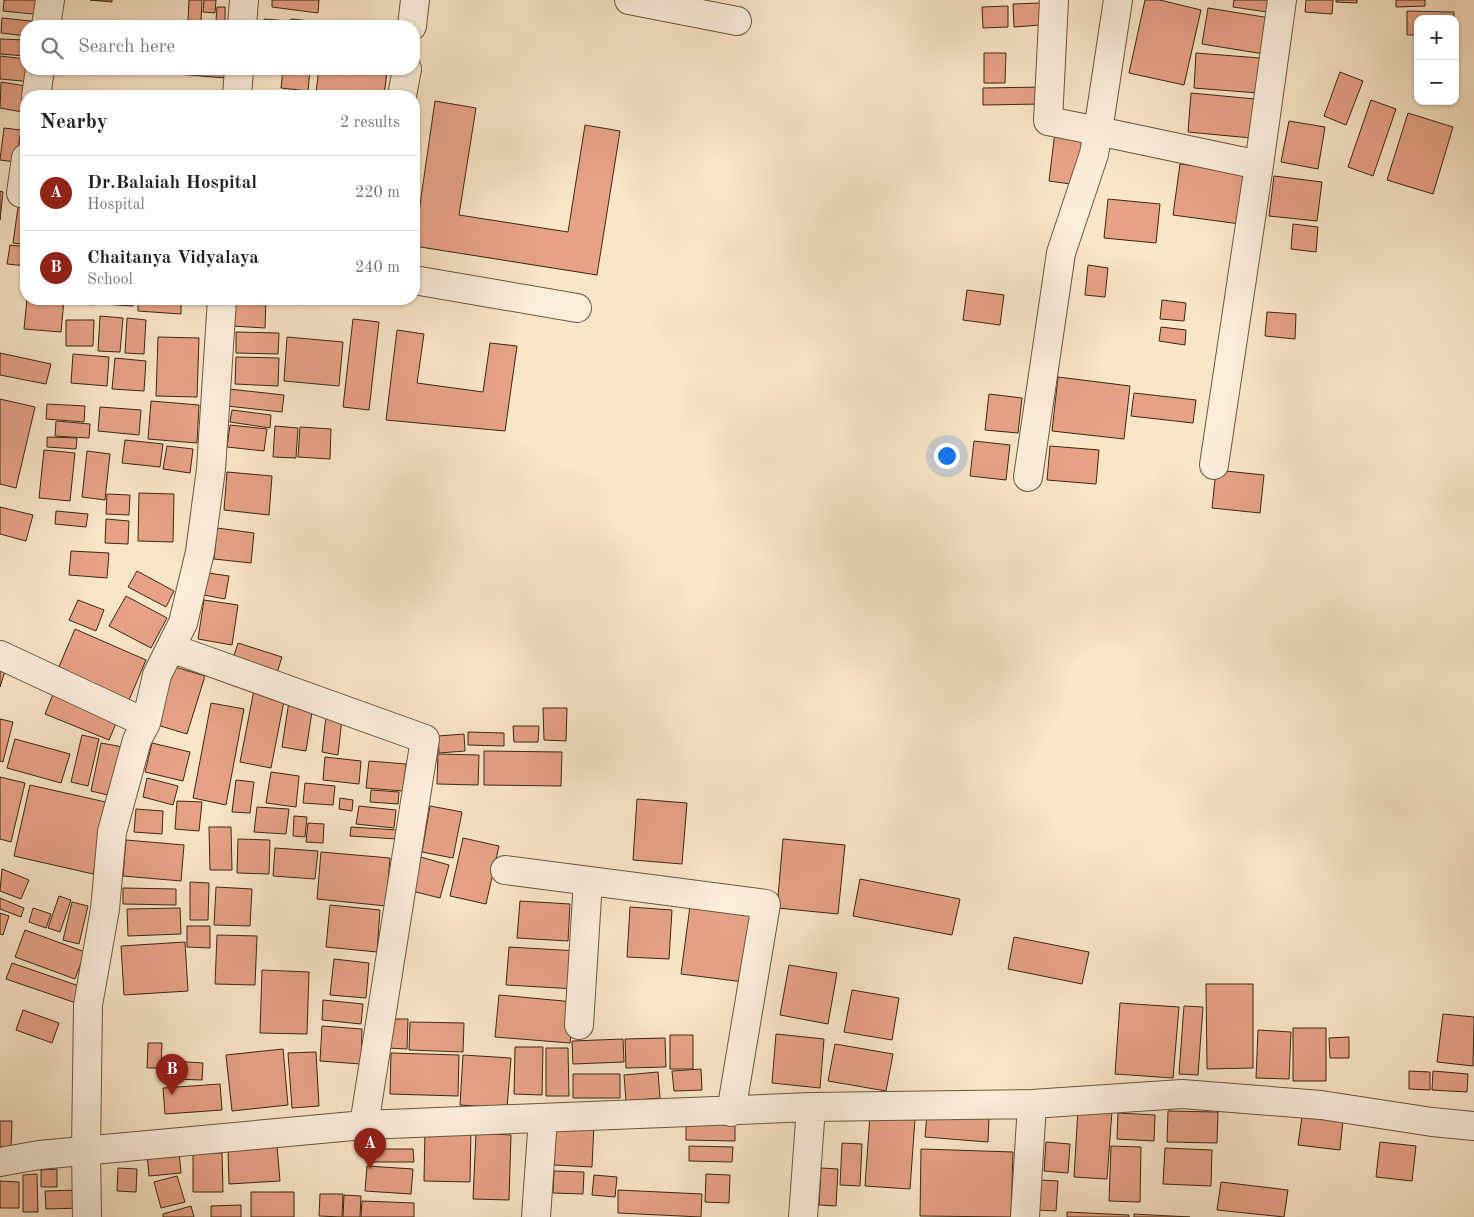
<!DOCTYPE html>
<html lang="en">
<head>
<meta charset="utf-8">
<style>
	body { margin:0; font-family:"Old Standard TT",serif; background:#f6f6f6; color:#202124 }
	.controls { position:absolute; right:15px; top:15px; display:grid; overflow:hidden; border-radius:10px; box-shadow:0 1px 4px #0004 }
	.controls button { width:45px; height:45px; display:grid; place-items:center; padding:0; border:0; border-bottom:1px solid #e0e0e0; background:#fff; color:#202124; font:25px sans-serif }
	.you { position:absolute; left:946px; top:455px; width:18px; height:18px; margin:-12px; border:4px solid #fff; border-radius:50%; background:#1a73e8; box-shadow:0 0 0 8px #1a73e833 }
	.badge { display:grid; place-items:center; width:32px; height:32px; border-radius:50%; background:#8f2418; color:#fff; font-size:16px; font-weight:700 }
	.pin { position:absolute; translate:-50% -41px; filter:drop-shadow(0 1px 2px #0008) }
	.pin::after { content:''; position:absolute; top:26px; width:18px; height:15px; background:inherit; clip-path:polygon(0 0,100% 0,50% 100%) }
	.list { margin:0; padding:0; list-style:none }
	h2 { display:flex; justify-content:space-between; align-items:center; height:65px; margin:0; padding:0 20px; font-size:21px }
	h2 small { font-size:16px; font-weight:400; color:#757577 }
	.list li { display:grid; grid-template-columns:32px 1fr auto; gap:15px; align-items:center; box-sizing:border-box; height:75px; padding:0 20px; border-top:1px solid #e0e0e0 }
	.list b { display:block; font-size:19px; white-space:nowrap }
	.list p { margin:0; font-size:16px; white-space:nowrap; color:#757577 }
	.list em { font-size:16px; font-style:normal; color:#757577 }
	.icon { flex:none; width:28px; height:28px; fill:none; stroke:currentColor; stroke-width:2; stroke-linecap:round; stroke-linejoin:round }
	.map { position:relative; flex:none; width:1474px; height:1217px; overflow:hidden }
	.search { position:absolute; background:#fff; box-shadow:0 1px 4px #0004; left:20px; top:20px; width:400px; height:55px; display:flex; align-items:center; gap:12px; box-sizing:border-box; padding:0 18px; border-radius:20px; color:#757577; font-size:19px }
	.panel { position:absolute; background:#fff; box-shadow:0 1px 4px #0004; left:20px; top:90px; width:400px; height:215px; border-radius:20px }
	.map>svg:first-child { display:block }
</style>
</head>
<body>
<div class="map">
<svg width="1474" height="1217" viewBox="0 0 1474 1217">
	<rect width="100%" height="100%" fill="#f9e5c7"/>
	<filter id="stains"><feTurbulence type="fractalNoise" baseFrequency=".004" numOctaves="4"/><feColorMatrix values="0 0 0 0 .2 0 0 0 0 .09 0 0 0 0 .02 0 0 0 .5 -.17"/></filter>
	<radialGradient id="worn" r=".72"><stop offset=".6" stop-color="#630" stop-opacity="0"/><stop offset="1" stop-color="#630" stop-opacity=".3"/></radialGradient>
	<path fill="#e7a286" stroke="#3d2911" d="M4 0H38L42 15 3 11Z
		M90 0H112V2Z
		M189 0H202L201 22 188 20Z
		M204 0H216L215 13 203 12Z
		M272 0H319L318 13 272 7Z
		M1145 0H1160L1201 10 1184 85 1129 73Z
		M1234 0H1275L1274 13 1233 7Z
		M1306 0H1333L1332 14 1305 12Z
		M1336 0H1357V3L1336 2Z
		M1396 0H1425V6L1396 7Z
		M1040 3 1041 25 1014 27 1013 4Z
		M1008 6V27L983 28 982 7Z
		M217 7H225V22L216 21Z
		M1208 8 1270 18 1264 54 1202 44Z
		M1407 11 1454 12V19H1418V35H1407Z
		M2 18 40 22V26H26V36L1 33Z
		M264 19 289 21V26H263Z
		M291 19 311 21 310 26H290Z
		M318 22 357 26H317Z
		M0 39 26 40V56L0 54Z
		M984 53H1006L1005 83H984Z
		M1196 53 1260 58 1258 93 1194 88Z
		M0 56 26 59V69L33 82 0 79Z
		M179 69H226L225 78 178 74Z
		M283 69H310L308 91 281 88Z
		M319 69 387 71 384 96H356L316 92Z
		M1340 72 1363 81 1346 125 1324 116Z
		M1 82 26 86 22 112 0 108Z
		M1043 87V104L983 105V88Z
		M274 91 324 96H273Z
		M1191 93 1255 99 1251 138 1188 132Z
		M1371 100 1396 109 1373 176 1348 167Z
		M435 101 476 108 459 215 568 232 585 125 620 131 597 275 414 246Z
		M1408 113 1453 127 1433 194 1387 180Z
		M1289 121 1325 127 1318 169 1281 162Z
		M4 128 21 130 16 162 0 160Z
		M1055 132 1084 135 1078 185 1049 181Z
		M1180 164 1246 172 1240 224 1173 215Z
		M1274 176 1322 182 1317 221 1269 216Z
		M0 191 3 192 0 220Z
		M1108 199 1160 204 1156 243 1104 238Z
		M19 200 26 201V245L13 243Z
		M1293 224 1318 227 1316 252 1291 249Z
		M10 245 26 247V266L7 264Z
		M1088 265 1108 268 1105 297 1085 295Z
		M967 290 1004 295 1000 325 963 320Z
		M27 299H64L61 332 24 329Z
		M74 299H94V305L73 303Z
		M101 299H133V306L100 304Z
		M138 299H181V314L138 311Z
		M233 299H266L265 328 232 326Z
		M1162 300 1186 303 1184 321 1160 319Z
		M1267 312 1296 314 1295 339 1265 336Z
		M100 316 123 318 120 352 98 351Z
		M127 318 146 320 144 354 125 353Z
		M353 319 379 322 369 410 343 407Z
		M66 320H94L93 346H66Z
		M1161 327 1186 330 1185 345 1159 341Z
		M397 330 424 334 417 383 483 392 490 343 517 346 505 431 386 420Z
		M236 332 279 333 278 354 236 353Z
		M158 337 199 338 197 397 156 396Z
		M287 337 343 342 339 386 284 381Z
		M0 353 51 364 46 384 0 375Z
		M73 354 109 357 107 386 71 383Z
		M236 357 279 358 278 386 235 384Z
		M115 358 146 361 144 391 112 389Z
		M1058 377 1130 386 1124 439 1052 431Z
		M229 389 284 395 282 412 227 406Z
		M1134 393 1196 400 1193 423 1131 416Z
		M989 394 1022 398 1018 433 985 430Z
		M0 399 35 407 16 488 0 484Z
		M151 401 199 405 197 443 148 439Z
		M47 404 85 406 84 422 46 419Z
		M100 407 141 410 139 435 98 431Z
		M232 410 271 415 270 428 230 422Z
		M56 421 90 424 89 438 55 436Z
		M230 425 267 429 264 451 227 447Z
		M275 426 298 428 296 458 273 457Z
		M300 427 331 429 330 459 298 457Z
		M47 437 77 438 76 449 47 447Z
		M125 440 163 444 160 467 122 463Z
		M974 441 1010 445 1006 480 970 476Z
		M167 446 193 449 190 473 163 469Z
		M1050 446 1099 450 1096 484 1047 480Z
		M44 450 75 453 70 501 39 498Z
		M87 451 110 454 105 500 82 497Z
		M1216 470 1264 475 1260 513 1212 508Z
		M227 472 272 476 269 515 224 510Z
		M139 493 174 494 173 542 138 541Z
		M107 494 130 495 129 515 106 514Z
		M0 507 33 515 26 541 0 534Z
		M56 511 88 514 86 527 55 524Z
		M106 519 129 521 128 544 105 543Z
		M217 528 254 533 251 563 214 559Z
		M71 551 109 553 107 578 69 575Z
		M137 571 174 591 166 607 128 587Z
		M208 573 229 576 225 599 204 595Z
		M126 596 167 618 151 648 109 626Z
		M78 600 104 610 96 631 69 620Z
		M204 600 238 605 232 645 198 639Z
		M75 629 146 660 126 707 55 676Z
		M238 643 282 657 276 676 232 662Z
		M0 663 7 665 0 687Z
		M172 666 205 676 187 734 154 724Z
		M56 687 120 714 109 740 45 714Z
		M254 690 285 696 271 768 240 762Z
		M289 701 313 705 306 751 282 747Z
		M211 703 244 709 226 805 193 798Z
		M543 708H567L566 741 544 740Z
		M326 716 342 718 338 755 322 752Z
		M0 719 13 722 3 762 0 761Z
		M513 726H539L538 742H514Z
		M468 732 504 733V746L468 745Z
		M464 734 465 751 439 753 438 736Z
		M82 735 99 739 88 786 71 782Z
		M15 739 70 754 61 783 7 768Z
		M101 743 123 747 112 796 91 791Z
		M152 743 190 752 183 781 145 772Z
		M484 751 562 752 561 786 484 785Z
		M438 754 479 755 478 785 437 784Z
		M325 757 361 761 359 784 323 780Z
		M369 761 406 764 403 791 366 788Z
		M271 772 299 776 296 807 266 803Z
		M0 777 25 783 11 842 0 839Z
		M147 778 178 786 173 805 143 797Z
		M236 780 254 782 250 813 232 812Z
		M305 783 335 786 333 805 303 803Z
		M30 785 110 803 93 874 14 856Z
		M371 790 399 792 398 804 370 802Z
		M340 798 353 800 352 811 339 809Z
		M637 799 687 803 682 864 633 860Z
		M177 801 202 802 199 831 175 829Z
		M359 806 396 810 394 828 356 824Z
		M430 806 462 812 453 858 422 852Z
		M257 807 289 809 286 834 254 832Z
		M136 809 163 811 162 834 134 832Z
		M294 816 307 817 305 837 293 836Z
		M308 823 324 824 323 843 306 842Z
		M209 827H231L232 870H210Z
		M351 827 398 830 397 839 350 836Z
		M463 838 499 846 486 904 450 896Z
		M238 839 270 840 269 874 237 873Z
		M783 839 845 845 838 914 777 908Z
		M126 840 184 845 181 881 123 876Z
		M275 848 318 851 315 879 273 876Z
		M321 852 390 858 386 906 317 899Z
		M417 856 449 865 440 898 408 890Z
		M2 869 29 880 21 899 0 891Z
		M860 879 960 899 952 935 853 916Z
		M190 882 209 883 208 920H190Z
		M216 887 252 889 250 926 214 925Z
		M123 888 176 889V905L123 904Z
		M59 896 71 900 60 932 48 928Z
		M0 898 24 908 21 917 0 909Z
		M520 901 570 904 568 941 517 938Z
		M72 902 88 906 79 944 63 940Z
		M330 905 380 910 377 952 326 947Z
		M690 906 753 914 744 982 681 974Z
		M630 907 672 910 669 959 627 957Z
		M33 908 51 914 46 928 29 922Z
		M180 908 181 934 128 936 127 909Z
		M0 913 9 916 3 935 0 934Z
		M187 926H210V948L187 947Z
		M25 930 85 952 75 979 15 957Z
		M217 935 257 936 255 985 215 984Z
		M1014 937 1089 952 1082 984 1008 969Z
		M185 942 188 991 124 995 121 946Z
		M509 947 578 951 576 989 506 985Z
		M334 959 369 963 366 998 330 995Z
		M12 963 82 987 76 1003 6 979Z
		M789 965 837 973 828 1024 780 1015Z
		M262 970 309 972 307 1034 260 1033Z
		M1206 984H1253V1068L1207 1069Z
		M852 990 899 998 892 1040 844 1032Z
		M499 995 574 1002 570 1043 495 1037Z
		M323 1000 363 1004 361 1024 322 1020Z
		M1120 1003 1179 1007 1173 1078 1115 1074Z
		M1184 1006 1203 1007 1198 1075 1179 1074Z
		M23 1010 59 1023 52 1043 16 1030Z
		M1443 1014 1474 1017 1473 1066 1437 1062Z
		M388 1019H408L407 1049 387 1048Z
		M410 1022 464 1023 463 1052 409 1050Z
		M322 1026 362 1029 361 1064 320 1061Z
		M1293 1028H1326V1081H1293Z
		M1258 1030 1291 1032 1289 1079 1256 1078Z
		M776 1034 824 1039 820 1088 772 1083Z
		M670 1035H693V1069H670Z
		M1349 1037V1058H1330L1329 1038Z
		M665 1038 666 1067 626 1068 625 1039Z
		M623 1039 624 1062 573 1064 572 1041Z
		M148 1043H162L161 1068H147Z
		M835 1044 893 1054 886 1091 828 1081Z
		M515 1047H543L542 1095 514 1094Z
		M546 1048H568L569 1096H546Z
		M283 1049 288 1105 232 1111 226 1055Z
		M316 1052 319 1106 292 1108 288 1053Z
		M391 1053 459 1055 458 1096 390 1094Z
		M463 1055 511 1058 507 1108 460 1105Z
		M172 1061 203 1063 202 1080 171 1079Z
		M701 1069 702 1090 674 1091 672 1071Z
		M1409 1071 1430 1072V1090L1409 1089Z
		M1433 1071 1468 1074 1467 1092 1432 1090Z
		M658 1072 660 1098 626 1101 624 1075Z
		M573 1074H620V1098H573Z
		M220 1084 222 1110 165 1114 163 1088Z
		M1078 1109 1112 1111 1107 1179 1074 1177Z
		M1168 1111 1218 1112 1217 1143 1167 1142Z
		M1118 1113 1155 1115 1154 1141 1117 1139Z
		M927 1114 989 1118 988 1142 925 1137Z
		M870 1115 915 1119 910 1189 865 1186Z
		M1302 1116 1343 1120 1340 1150 1298 1145Z
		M0 1121H12L11 1147H0Z
		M556 1122 594 1124 592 1167 554 1165Z
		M686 1123 735 1124V1141L686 1140Z
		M425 1130H471L470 1182 424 1181Z
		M476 1133 511 1135 509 1200 473 1199Z
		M361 1134 371 1135 370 1148H361Z
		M1046 1142 1070 1144 1068 1173 1044 1171Z
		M1380 1142 1416 1146 1412 1181 1376 1177Z
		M842 1143 862 1144 860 1186 840 1185Z
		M277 1146 280 1181 229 1184 228 1149Z
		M689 1146 733 1147 732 1162 689 1161Z
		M1111 1146 1141 1147 1140 1202 1109 1201Z
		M1165 1148 1212 1150 1211 1186 1163 1184Z
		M371 1149H413L414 1162H371Z
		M921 1149 1013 1152 1011 1217 920 1216Z
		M179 1152 181 1173 149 1176 147 1154Z
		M193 1153H222L223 1192H193Z
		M367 1166 413 1169 411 1194 365 1191Z
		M118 1168 137 1169 136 1192 117 1191Z
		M821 1168 838 1169 836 1206 819 1205Z
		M57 1169V1187H41V1170Z
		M554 1171 584 1172 583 1194 553 1193Z
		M37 1174 38 1212H23V1175Z
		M706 1174 730 1175 729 1203 705 1202Z
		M594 1175 617 1177 615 1197 592 1195Z
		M177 1176 185 1202 161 1208 154 1182Z
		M1040 1180 1058 1181 1056 1211 1038 1210Z
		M0 1181 19 1182V1208H0Z
		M1221 1182 1288 1190 1284 1217 1217 1210Z
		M81 1190 82 1208 46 1209 45 1191Z
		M618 1190 702 1194 701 1217 618 1213Z
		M251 1192H294V1217H251Z
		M320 1194H343L342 1217 319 1216Z
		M344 1195 361 1196 360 1217H343Z
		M362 1201 414 1203V1217H361Z
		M241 1205V1217H211V1206Z
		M191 1206 194 1217H163V1214Z
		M1067 1212 1129 1215V1217H1067Z
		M1134 1214 1190 1217H1134Z"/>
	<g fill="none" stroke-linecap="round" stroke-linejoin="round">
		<g stroke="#6c583e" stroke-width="30">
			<path id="minor" d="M629 0 737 21
				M1118 0 1098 131 1259 165 1214 465
				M46 26 50 0
				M242 26 244 0
				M412 26 415 0
				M36 96 40 69
				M237 96 239 69
				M402 96 407 69
				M26 158 21 193 26 194
				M1259 165 1282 0
				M414 280 577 308
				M1028 477 1061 253 1094 154 1098 131 1048 121 1054 0
				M171 648 425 739 364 1125
				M0 655 146 723
				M505 870 766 904 731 1112
				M579 1025 588 881
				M0 1162 39 1155 364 1125 811 1107 1032 1104 1182 1094 1321 1105 1432 1122 1474 1126
				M87 1217 86 1151 88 1005 105 909 112 832 137 740 146 723 157 675 183 623 200 552 211 469 222 299
				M536 1217 543 1118
				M803 1217 811 1107
				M1025 1217 1032 1104"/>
		</g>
		<use href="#minor" stroke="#fbeedb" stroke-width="28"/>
	</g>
	<rect width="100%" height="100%" filter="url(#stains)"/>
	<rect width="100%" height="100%" fill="url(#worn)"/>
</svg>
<div class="controls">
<button>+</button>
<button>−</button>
</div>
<div class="you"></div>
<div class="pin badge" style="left:370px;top:1169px">A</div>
<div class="pin badge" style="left:172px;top:1095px">B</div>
<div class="search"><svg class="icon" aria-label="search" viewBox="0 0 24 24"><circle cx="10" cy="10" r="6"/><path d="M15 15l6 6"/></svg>Search here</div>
<section class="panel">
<h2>Nearby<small>2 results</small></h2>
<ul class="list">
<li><span class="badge">A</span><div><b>Dr.Balaiah Hospital</b><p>Hospital</p></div><em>220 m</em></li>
<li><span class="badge">B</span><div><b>Chaitanya Vidyalaya</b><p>School</p></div><em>240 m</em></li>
</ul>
</section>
</div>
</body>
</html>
